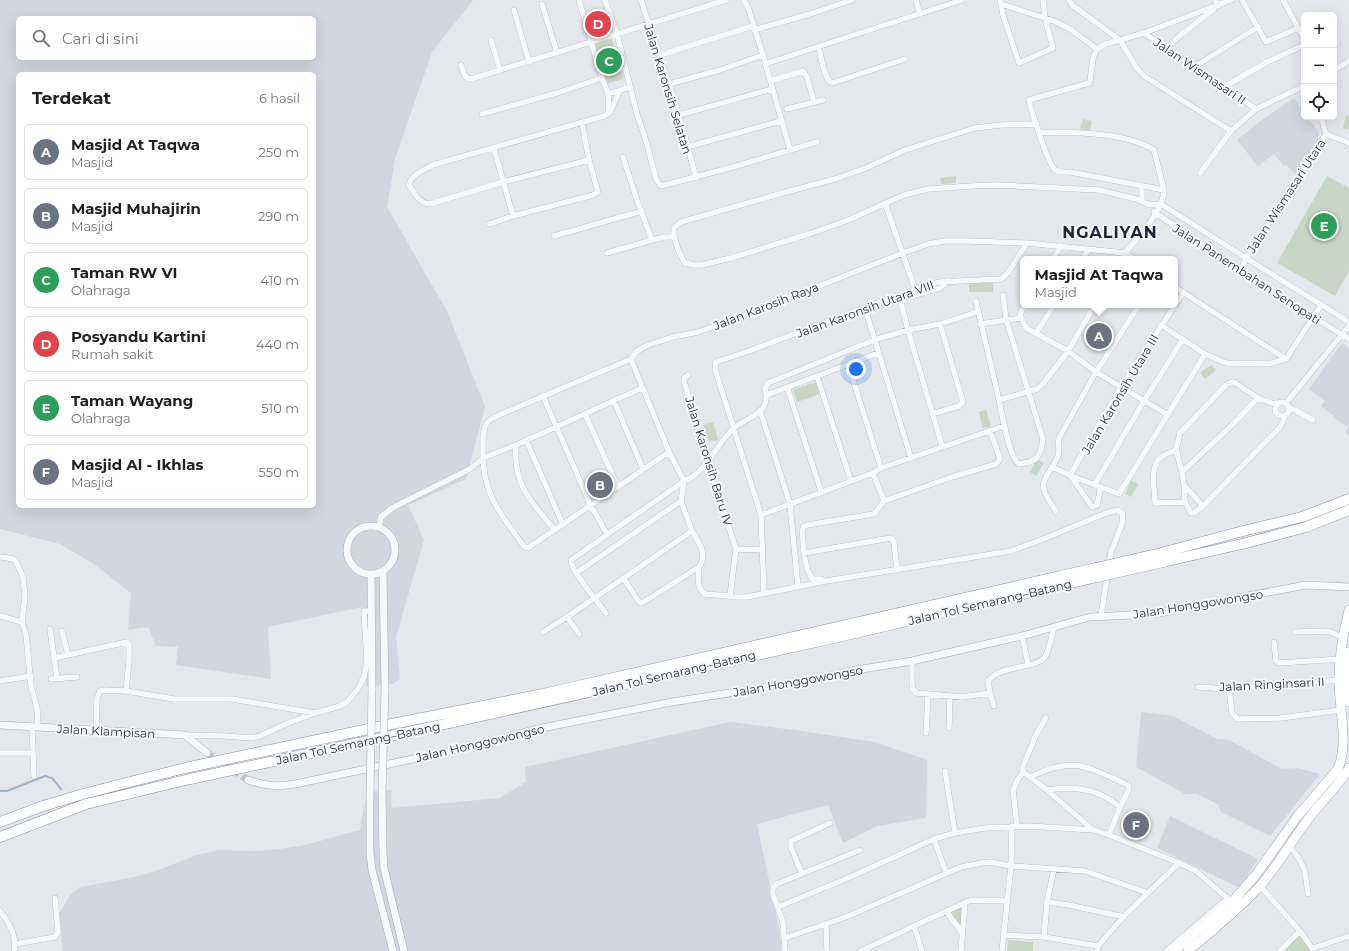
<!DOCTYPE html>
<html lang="id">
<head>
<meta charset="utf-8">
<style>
	body { margin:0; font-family:Montserrat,sans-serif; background:#f2f2f2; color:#202124 }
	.controls { position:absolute; right:12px; top:12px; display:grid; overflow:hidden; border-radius:6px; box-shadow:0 4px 16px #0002 }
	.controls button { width:36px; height:36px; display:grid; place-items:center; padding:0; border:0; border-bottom:1px solid #e0e0e0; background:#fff; color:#202124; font:20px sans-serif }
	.you { position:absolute; left:856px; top:369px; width:14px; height:14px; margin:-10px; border:3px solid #fff; border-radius:50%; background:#1a73e8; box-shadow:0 0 0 6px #1a73e833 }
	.badge { display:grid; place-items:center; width:26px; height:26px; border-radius:50%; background:#7c3aed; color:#fff; font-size:13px; font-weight:700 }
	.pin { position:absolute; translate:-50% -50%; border:2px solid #fff; box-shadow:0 1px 4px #0006 }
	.popup { position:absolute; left:1020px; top:256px; width:158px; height:52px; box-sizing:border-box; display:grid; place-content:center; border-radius:6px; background:#fff; filter:drop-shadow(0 1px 3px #0005); font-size:13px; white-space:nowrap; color:#757577 }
	.popup b { font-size:15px; color:#202124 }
	.popup::after { content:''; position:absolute; left:50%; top:100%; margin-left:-8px; border:8px solid transparent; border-top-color:#fff }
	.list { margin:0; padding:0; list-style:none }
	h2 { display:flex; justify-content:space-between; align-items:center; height:52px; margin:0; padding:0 16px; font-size:17px }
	h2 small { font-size:13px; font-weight:400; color:#757577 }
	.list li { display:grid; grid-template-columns:26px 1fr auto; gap:12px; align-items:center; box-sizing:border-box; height:56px; margin:0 8px 8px; padding:0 8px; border:1px solid #e0e0e0; border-radius:6px }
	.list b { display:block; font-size:15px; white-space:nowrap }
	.list p { margin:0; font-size:13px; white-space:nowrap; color:#757577 }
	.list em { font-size:13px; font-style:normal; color:#757577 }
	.icon { flex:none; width:22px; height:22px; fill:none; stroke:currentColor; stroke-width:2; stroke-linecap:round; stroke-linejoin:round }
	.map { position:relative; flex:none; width:1349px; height:951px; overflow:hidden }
	.search { position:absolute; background:#fff; box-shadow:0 4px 16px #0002; left:16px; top:16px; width:300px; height:44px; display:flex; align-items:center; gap:10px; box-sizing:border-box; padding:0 14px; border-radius:6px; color:#757577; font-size:15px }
	.panel { position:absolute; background:#fff; box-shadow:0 4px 16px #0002; left:16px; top:72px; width:300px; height:436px; border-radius:6px }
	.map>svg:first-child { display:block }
</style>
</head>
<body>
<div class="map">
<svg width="1349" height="951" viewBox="0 0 1349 951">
	<rect width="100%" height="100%" fill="#e4e7ec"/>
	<path fill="#d2d6de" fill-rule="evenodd" d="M0 0H473L432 52 395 159 387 207 448 313 485 407 466 479 408 505 424 540 396 637 400 679 393 684 366 687V640L362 607 268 627 271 679 176 665 178 647 156 646 148 627 128 630 131 593 94 564 60 544 0 529ZM18 18H314V58H18ZM18 74H314V506H18Z
		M1294 98 1304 112V117H1308L1319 133 1318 142 1295 174 1286 165 1284 166 1282 164 1274 154 1258 166 1237 140 1263 119Z
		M1342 343 1349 348V435L1345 433 1348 427 1334 418 1333 415 1321 406 1325 401 1309 389Z
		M1141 712 1173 716 1217 739 1229 740 1282 769 1297 768 1320 774 1270 836 1221 812 1219 805 1197 794H1185L1136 767Z
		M730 722 795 730 875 742 927 760 926 818 877 826 843 843 828 805 757 824 780 933 781 951H62L61 924 59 914 70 895 80 887 135 877 158 870 197 855 220 850 254 851 280 849 305 845 360 830 367 792 391 790 392 808 500 798 526 782 525 767Z
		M1170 816 1258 859 1240 888 1157 848Z"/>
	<path fill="#c9d6c5" d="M611 37 624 79 606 84 593 43Z
		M1346 115 1349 116V130L1343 128Z
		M1083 119 1092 121 1089 133 1080 130Z
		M956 176V183L941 184 940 178Z
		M1327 176 1349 188V271L1335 296 1277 263Z
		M969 283H993V292H969Z
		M1211 365 1216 370 1205 379 1200 373Z
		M816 382 820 394 797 402 793 390Z
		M986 410 991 426 983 428 979 412Z
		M713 422 718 440 709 442 703 425Z
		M1037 459 1044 463 1036 476 1030 472Z
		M1131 481 1138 484 1131 497 1125 494Z
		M963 905 962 927 950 912Z
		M1299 933 1312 951H1284Z
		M1008 940 1033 942V951H1007Z"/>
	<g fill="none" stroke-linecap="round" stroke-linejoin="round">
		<path stroke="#9fb4cc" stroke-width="2" d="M0 791H7L45 776 52 778 61 789"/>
		<path stroke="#bfc3cb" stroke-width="7" stroke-dasharray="7 3.5" stroke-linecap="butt" d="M207 753 248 780"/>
		<g stroke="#a9aeb7" stroke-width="6">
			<path id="minor" d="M579 0 600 72 608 94 630 87
				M605 0 617 34 637 114 647 144 656 179 661 186 733 167 817 142
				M641 0C653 38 667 75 678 113 685 134 690 156 696 178
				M744 0 749 10 763 55 790 150
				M916 0 920 14
				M1000 0 1001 4 1054 21 1070 29 1097 49 1106 44 1144 33 1231 0
				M1069 0 1072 5 1120 40 1136 67 1144 76 1231 131
				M1215 0 1218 6
				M1242 0 1266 42 1298 28
				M1283 0 1304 38
				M542 4 557 53
				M1001 4 1003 15 1019 63 1053 48 1045 18 1043 0
				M514 10 529 62
				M754 30 810 14 852 0
				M1144 33 1256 109
				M491 40 500 70
				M819 47C821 56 824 79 832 83L905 59
				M1166 48 1182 34 1214 9
				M1097 49 1093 58 1090 81 1089 83 1029 100C1031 110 1048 164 1055 170 1058 173 1066 172 1070 172L1164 190
				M660 55 753 26
				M765 64 962 0
				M461 65C463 71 464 78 471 79L726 0
				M1194 67 1258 27
				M1334 70 1349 61
				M770 81 803 71 807 77 814 102
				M669 84 720 70 763 55
				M1224 87 1267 62 1304 45
				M787 109 823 100
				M609 113 612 108 620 90
				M482 114 557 93 602 78
				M679 115 772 89
				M1039 132C1072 132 1126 132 1154 150L1164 190C1164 210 1138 237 1125 253L1134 259
				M1326 134 1349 143
				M687 147 781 121
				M494 149 513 216
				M623 157 638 203 652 240 665 237H674L679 252 685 263 694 265H702L731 258 809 234 846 221 904 195 928 189 971 186 995 185 1099 190 1136 199 1150 205 1161 204 1246 258 1349 322
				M589 160 503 182 430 204C420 204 414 193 409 185 412 174 424 170 433 165L604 116 609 113 608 94
				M1200 173 1231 131 1256 109 1304 86
				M1142 201V186
				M885 203 915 289
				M1154 212 1284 299 1349 339
				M489 224 513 216 593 195 598 192 589 160 582 123
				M554 236 642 211
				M674 237V228L681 222 790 191 835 179 866 168 905 150 975 128 1001 125 1037 124
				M607 253 652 240
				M1053 259 1061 246
				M1083 259 1088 250
				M1241 270 1246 258 1326 134 1321 117
				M1175 287 1286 359
				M899 295 908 330 942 446
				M1003 295 1006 319 1043 439 1041 450 1037 458 1030 462 1019 464C1009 458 1002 413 999 400L1037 389 1043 384 1068 351 1095 305
				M900 299 940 288 948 281
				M976 301 999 400
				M1024 305 1020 315 1026 328 1068 351 1096 372 1168 415
				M865 308 911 458
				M980 324 1021 318
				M1161 325 1205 354 1226 363 1269 364 1286 359
				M1036 333 1054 305
				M631 359 637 351 648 345 673 337 698 332 735 319 903 253 928 244 945 241H968L1027 243 1125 253 1122 259
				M631 359 506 412C500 415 491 417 487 423 482 431 483 441 483 450 482 493 499 512 523 545L525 547 528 548 669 452
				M1286 359 1321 305
				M848 364 881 468
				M688 375 684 378V381L707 461 736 549
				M817 376 851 481
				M787 387 821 491
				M767 395 878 353
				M543 396 591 506 607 534
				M614 401 643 469
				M1275 409a7 7 0 1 1 14 0a7 7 0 1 1-14 0Z
				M1286 403 1349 326
				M1289 408 1295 410 1313 420
				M760 410 790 504 798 587
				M585 414 618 487
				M932 414 959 406 963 402 940 324
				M526 440 563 525
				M516 445C513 485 531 502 555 530
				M1176 450C1172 452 1168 453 1164 455 1148 464 1155 488 1155 503L1185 502
				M1052 467 1074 477 1119 494 1205 354
				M1182 472 1176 450 1180 433 1227 384 1234 382 1258 398 1277 405
				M873 473 884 501 952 477 996 464 998 462 1000 459 990 430
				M1070 475 1121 387 1183 293
				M1070 475 1092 507 1097 505 1101 487
				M1095 484 1144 401 1183 339
				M1184 485 1182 472 1232 425 1258 398
				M1203 506 1194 513H1191L1185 502 1184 485 1203 506 1281 426 1286 414
				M1056 511C1049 500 1038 488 1047 475 1051 469 1055 463 1058 456 1060 450 1058 444 1059 438L1096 372 1139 305
				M761 515 873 473 881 468 1004 426
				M379 527 381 517 392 508 470 469 483 458 516 445 642 388
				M804 553 891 538 894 542 897 570
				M0 557 14 559 16 562 23 577 25 596 22 622 26 635 31 686 37 708 38 727
				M699 567C698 578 696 587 705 594L730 596 736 549 762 550
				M576 573 681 501
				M624 579 640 603H642L699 567C708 554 699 543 692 531
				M821 579H813C804 570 802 540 803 527L807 525 874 514 884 501
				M764 592 761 515 715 369 716 362 746 352 899 295 939 282 1001 279 1008 273 1027 243
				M730 596 733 597H747L826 581 1011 551 1041 540 1106 513 1118 510 1123 514 1122 524 1111 552 1101 616
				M606 613C598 602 571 572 571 560L684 481C707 472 716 444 734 428 742 421 756 417 762 409 767 402 767 395 765 388L768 383 874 340 908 330 940 324 977 312
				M0 616 22 622
				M567 617 579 634
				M50 629 57 678
				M62 631 68 655
				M543 632 567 617 692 531 681 501 684 481 669 452 631 359
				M1295 632 1328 631 1342 637
				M1022 636 1028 664
				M1274 642 1276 661 1279 663 1342 659
				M54 658 127 642 129 644V661L126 691
				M912 661V685L913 689 916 693 962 697 990 693 988 681C1001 664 1034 670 1045 657 1049 652 1052 634 1054 627
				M51 679 77 677
				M0 681 31 676
				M1198 687 1229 689 1340 680
				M1229 689 1232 713 1238 719 1281 718 1341 710
				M990 693 994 706
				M32 727 34 776
				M949 728 950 696
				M96 731 97 698 100 691 103 690 126 691 174 699H232L315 713
				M926 733 928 694
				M185 735 224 736 252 738 260 736 286 724 315 713 340 706 347 702 358 689 364 677 367 661 364 611H372
				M1 753H33
				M945 771 955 833
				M1030 777 1023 772V766L1036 735 1046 718
				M1047 790C1072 786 1097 788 1117 805
				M1017 826 1013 790 1018 779 1023 772
				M1093 830 1047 790 1030 777C1074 755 1087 767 1128 785L1129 789 1120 807 1109 835
				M934 839 946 873
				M1289 846C1306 865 1305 871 1308 894
				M802 874 791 847V841L830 823
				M1260 886 1300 931 1314 951
				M1047 902 1069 905 1124 917
				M778 907 848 878 934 839 955 833 985 828 1028 826 1094 830 1109 835 1179 863 1196 871 1234 904
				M0 911C9 922 17 937 14 951
				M946 911 963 934
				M826 926 827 951
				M914 926 922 951
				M1003 935 1044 937 1098 946
				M1044 937 1047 902 1054 869
				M785 938 846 917 961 867 982 863 990 862 1011 866 1085 871 1148 893
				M15 944 55 937 58 932 55 898
				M1313 948 1349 936
				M785 951 783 922 773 895V888L777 884 860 850
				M861 951 914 926 971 900 1007 901
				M961 951 965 902
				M1002 951 1011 866 1012 826
				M1097 951 1098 946 1125 915 1179 863
				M1166 951 1228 898
				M1280 951 1300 931"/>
		</g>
		<g stroke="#a9aeb7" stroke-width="8">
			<path id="tertiary" d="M347 550a24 24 0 1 1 48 0a24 24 0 1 1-48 0Z
				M383 572 385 690
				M371 575 372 690
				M0 725 185 735 207 753
				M248 780C270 787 278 787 300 783L455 750 542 728 672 702 806 681 856 670 912 661 1022 636 1090 617 1153 614 1306 585 1349 587
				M382 793 383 853 384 868 404 951
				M370 794V853L372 870 393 951"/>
		</g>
		<g stroke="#a3abb8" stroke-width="10">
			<path id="primary" d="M1349 652 1347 679 1349 702
				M1174 951 1232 902 1255 876 1297 817 1338 769C1349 742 1339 709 1339 680 1339 656 1343 634 1349 610
				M1188 951C1213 930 1239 909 1261 885 1279 864 1292 840 1309 818 1322 801 1338 786 1349 768"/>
		</g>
		<g stroke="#8b94a3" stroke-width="11">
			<path id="motorway" d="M1161 553 1243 531 1302 517 1349 499
				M1163 562 1246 543 1306 527 1349 510
				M0 822 43 806 83 794 185 768 392 724 543 694 1096 568
				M0 837 86 804 190 779 354 744 825 640 1097 577"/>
		</g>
		<use href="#minor" stroke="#f7f8fa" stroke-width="5.5"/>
		<use href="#tertiary" stroke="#f7f8fa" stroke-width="7"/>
		<use href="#primary" stroke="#fff" stroke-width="9"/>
		<use href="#motorway" stroke="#fff" stroke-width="10"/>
		<g stroke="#a9aeb7" stroke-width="8" stroke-linecap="butt">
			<path id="tertiary-bridge" d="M382 793 385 690
				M370 794 372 690"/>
		</g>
		<g stroke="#8b94a3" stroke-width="11" stroke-linecap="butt">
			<path id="motorway-bridge" d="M1096 568 1161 553
				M1097 577 1163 562"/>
		</g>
		<use href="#tertiary-bridge" stroke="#f7f8fa" stroke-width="7"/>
		<use href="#motorway-bridge" stroke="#fff" stroke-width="10"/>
	</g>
	<g text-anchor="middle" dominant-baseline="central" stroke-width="4" stroke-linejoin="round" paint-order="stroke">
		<g font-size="12" fill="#2b3445" stroke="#f4f6f9">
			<text transform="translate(1200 71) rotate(34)">Jalan Wismasari II</text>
			<text transform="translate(668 89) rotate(73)">Jalan Karonsih Selatan</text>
			<text transform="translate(1286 196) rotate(-57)">Jalan Wismasari Utara</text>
			<text transform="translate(1247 274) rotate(33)">Jalan Panembahan Senopati</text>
			<text transform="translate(766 306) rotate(-21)">Jalan Karosih Raya</text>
			<text transform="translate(865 309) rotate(-20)">Jalan Karonsih Utara VIII</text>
			<text transform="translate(1120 394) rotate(-59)">Jalan Karonsih Utara III</text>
			<text transform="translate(709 461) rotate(73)">Jalan Karonsih Baru IV</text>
			<text transform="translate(990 602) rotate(-13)">Jalan Tol Semarang–Batang</text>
			<text transform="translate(1198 604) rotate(-9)">Jalan Honggowongso</text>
			<text transform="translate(674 673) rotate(-13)">Jalan Tol Semarang–Batang</text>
			<text transform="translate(798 681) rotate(-10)">Jalan Honggowongso</text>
			<text transform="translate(1272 684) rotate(-3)">Jalan Ringinsari II</text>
			<text transform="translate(106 731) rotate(3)">Jalan Klampisan</text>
			<text transform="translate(358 743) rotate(-12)">Jalan Tol Semarang–Batang</text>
			<text transform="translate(480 743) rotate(-13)">Jalan Honggowongso</text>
		</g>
		<g font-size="16" font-weight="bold" letter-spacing="1" fill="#1d2536" stroke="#f4f6f9">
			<text x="1110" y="232">NGALIYAN</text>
		</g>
	</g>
</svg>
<div class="controls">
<button>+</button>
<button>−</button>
<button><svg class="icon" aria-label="locate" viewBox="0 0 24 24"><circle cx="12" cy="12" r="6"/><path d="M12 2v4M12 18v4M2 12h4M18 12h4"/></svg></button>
</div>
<div class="you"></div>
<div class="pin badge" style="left:1099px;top:336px;background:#6b7280">A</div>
<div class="popup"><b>Masjid At Taqwa</b>Masjid</div>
<div class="pin badge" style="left:600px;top:485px;background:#6b7280">B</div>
<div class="pin badge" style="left:609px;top:61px;background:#2e9e5b">C</div>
<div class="pin badge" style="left:598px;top:24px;background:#e0444e">D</div>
<div class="pin badge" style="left:1324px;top:226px;background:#2e9e5b">E</div>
<div class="pin badge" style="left:1136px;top:825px;background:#6b7280">F</div>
<div class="search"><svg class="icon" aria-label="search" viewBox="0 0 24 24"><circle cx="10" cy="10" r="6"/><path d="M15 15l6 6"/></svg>Cari di sini</div>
<section class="panel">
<h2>Terdekat<small>6 hasil</small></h2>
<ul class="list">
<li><span class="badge" style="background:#6b7280">A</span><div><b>Masjid At Taqwa</b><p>Masjid</p></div><em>250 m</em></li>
<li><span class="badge" style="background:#6b7280">B</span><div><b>Masjid Muhajirin</b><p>Masjid</p></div><em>290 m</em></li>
<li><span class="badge" style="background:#2e9e5b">C</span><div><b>Taman RW VI</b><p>Olahraga</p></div><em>410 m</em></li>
<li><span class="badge" style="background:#e0444e">D</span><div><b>Posyandu Kartini</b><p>Rumah sakit</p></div><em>440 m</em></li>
<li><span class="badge" style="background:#2e9e5b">E</span><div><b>Taman Wayang</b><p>Olahraga</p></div><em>510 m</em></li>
<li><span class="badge" style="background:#6b7280">F</span><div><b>Masjid Al - Ikhlas</b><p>Masjid</p></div><em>550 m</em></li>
</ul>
</section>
</div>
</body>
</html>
